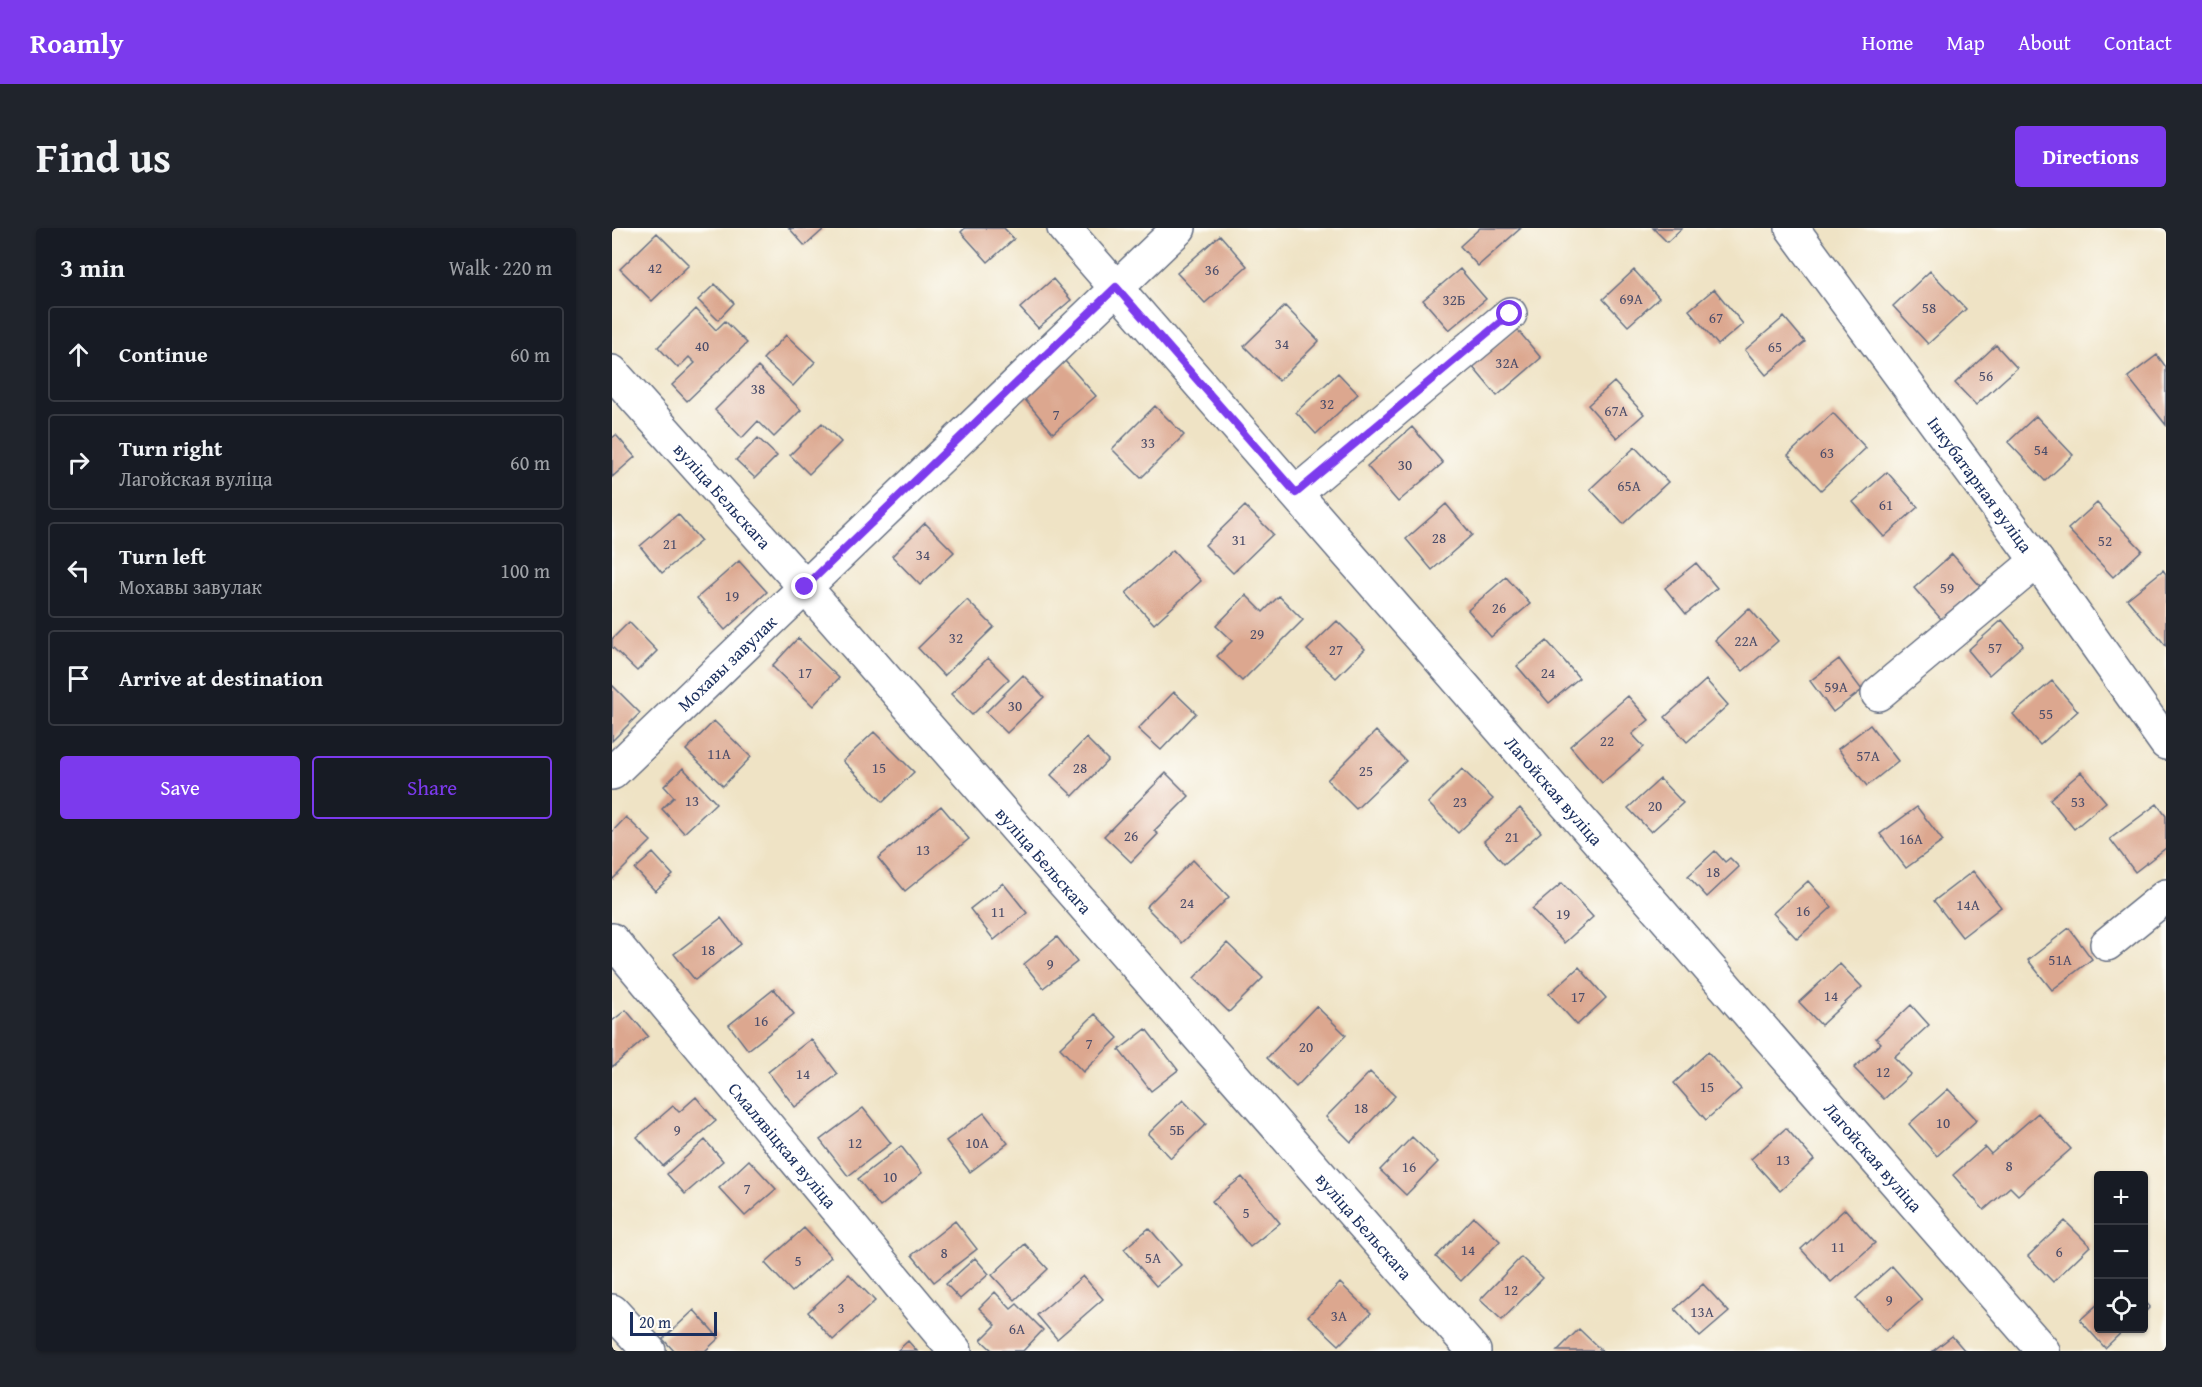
<!DOCTYPE html>
<html lang="en">
<head>
<meta charset="utf-8">
<style>
	body { margin:0; font-family:"Gentium Book Plus",serif; background:#20242c; color:#f1f3f6 }
	.controls { position:absolute; right:18px; bottom:18px; display:grid; overflow:hidden; border-radius:6px; box-shadow:0 2px 4px #0004 }
	.controls button { width:54px; height:54px; display:grid; place-items:center; padding:0; border:0; border-bottom:2px solid #363941; background:#171b24; color:#f1f3f6; font:30px sans-serif }
	.scale { position:absolute; left:18px; bottom:15px; width:87px; box-sizing:border-box; padding-left:6px; border:3px solid #1b2f5e; border-top:0; font-size:16px; line-height:21px; white-space:nowrap; color:#1b2f5e; -webkit-text-stroke:4px #fdfcf7; paint-order:stroke }
	.stop { position:absolute; width:18px; height:18px; margin:-14px; border:4px solid #7c3aed; border-radius:50%; background:#fff }
	.stop.end { background:#7c3aed; border-color:#fff; box-shadow:0 2px 6px #0008 }
	.list { margin:0; padding:0; list-style:none }
	h2 { display:flex; justify-content:space-between; align-items:center; height:78px; margin:0; padding:0 24px; font-size:26px }
	h2 small { font-size:20px; font-weight:400; color:#9ea1a6 }
	.list li { display:grid; grid-template-columns:39px 1fr auto; gap:18px; align-items:center; box-sizing:border-box; height:96px; margin:0 12px 12px; padding:0 12px; border:2px solid #363941; border-radius:6px }
	.list b { display:block; font-size:22px; white-space:nowrap }
	.list p { margin:0; font-size:20px; white-space:nowrap; color:#9ea1a6 }
	.list em { font-size:20px; font-style:normal; color:#9ea1a6 }
	.actions { display:flex; gap:12px; padding:18px 24px }
	.actions a { flex:1; padding:14px 0; border:2px solid #7c3aed; border-radius:6px; text-align:center; font-size:21px; color:#7c3aed }
	.actions .main { background:#7c3aed; color:#fff }
	.icon { flex:none; width:33px; height:33px; fill:none; stroke:currentColor; stroke-width:2; stroke-linecap:round; stroke-linejoin:round }
	.map { position:relative; flex:none; width:1554px; height:1123px; overflow:hidden; border-radius:6px }
	header { display:flex; align-items:center; gap:36px; box-sizing:border-box; height:84px; padding:0 30px; background:#7c3aed; color:#fff }
	header strong { font-size:28px }
	nav { display:flex; gap:33px; margin-inline-start:auto; font-size:21px }
	.intro { display:flex; align-items:center; justify-content:space-between; box-sizing:border-box; height:144px; padding:0 36px }
	h1 { margin:0; font-size:42px }
	.button { padding:15px 27px; border-radius:6px; background:#7c3aed; color:#fff; font-size:21px; font-weight:700 }
	main { display:flex; gap:36px; padding:0 36px }
	aside { flex:1; background:#171b24; border-radius:6px; box-shadow:0 2px 4px #0004 }
	.map>svg:first-child { display:block }
</style>
</head>
<body>
<header>
<strong>Roamly</strong>
<nav><a>Home</a><a>Map</a><a>About</a><a>Contact</a></nav>
</header>
<div class="intro"><h1>Find us</h1><a class="button">Directions</a></div>
<main>
<aside>
<h2>3 min<small>Walk · 220 m</small></h2>
<ul class="list">
<li><svg class="icon" aria-label="ahead" viewBox="0 0 24 24"><path d="M12 20V5M6 11l6-6 6 6"/></svg><div><b>Continue</b></div><em>60 m</em></li>
<li><svg class="icon" aria-label="right" viewBox="0 0 24 24"><path d="M7 20v-9h11M14 6l5 5-5 5"/></svg><div><b>Turn right</b><p>Лагойская вуліца</p></div><em>60 m</em></li>
<li><svg class="icon" aria-label="left" viewBox="0 0 24 24"><path d="M17 20v-9H6M10 6l-5 5 5 5"/></svg><div><b>Turn left</b><p>Мохавы завулак</p></div><em>100 m</em></li>
<li><svg class="icon" aria-label="arrive" viewBox="0 0 24 24"><path d="M6 21V4h12l-3 4 3 4H6"/></svg><div><b>Arrive at destination</b></div></li>
</ul>
<div class="actions"><a class="main">Save</a><a>Share</a></div>
</aside>
<div class="map">
<svg width="1554" height="1123" viewBox="0 0 1554 1123">
	<rect width="100%" height="100%" fill="#fdfcf7"/>
	<filter id="ink" filterUnits="userSpaceOnUse"><feTurbulence type="fractalNoise" baseFrequency=".0167" numOctaves="2"/><feDisplacementMap in="SourceGraphic" scale="12" xChannelSelector="R" yChannelSelector="G"/><feConvolveMatrix kernelMatrix="1 2 1 2 8 2 1 2 1" color-interpolation-filters="sRGB"/></filter>
	<filter id="wash" filterUnits="userSpaceOnUse"><feTurbulence type="fractalNoise" baseFrequency=".008" numOctaves="4" result="noise"/><feDisplacementMap in="SourceGraphic" scale="24" xChannelSelector="R" yChannelSelector="G"/><feGaussianBlur stdDeviation="1.35" result="paint"/><feColorMatrix in="noise" values="0 0 0 0 0 0 0 0 0 0 0 0 0 0 0 0 0 1.4 0 .05"/><feComposite in="paint" operator="in"/></filter>
	<g filter="url(#wash)">
		<rect width="100%" height="100%" fill="#efe3c5"/>
		<g id="blocks">
			<path fill="#dca78f" d="M177 0H213L193 18Z
				M353 0H392L402 11 376 34 349 4Z
				M868 0H909L866 38 848 18Z
				M1041 0H1070L1055 14Z
				M45 5 77 37 40 73 8 41Z
				M608 7 635 38 593 75 565 45Z
				M848 41 874 71 837 102 811 72Z
				M1022 42 1047 70 1016 98 991 71Z
				M1318 43 1354 81 1316 116 1281 78Z
				M441 51 459 72 426 100 408 80Z
				M103 56 122 75 106 92 86 72Z
				M1102 61 1131 96 1106 117 1077 82Z
				M673 78 707 113 667 153 632 118Z
				M84 81 104 102 113 93 135 115 75 173 60 157 83 135 77 129 66 140 46 119Z
				M1172 89 1193 114 1154 147 1133 122Z
				M904 100 929 130 885 168 860 138Z
				M174 107 203 134 181 158 151 131Z
				M1384 117 1405 140 1364 177 1343 155Z
				M1545 127 1554 139V197L1516 149Z
				M452 132 484 168 441 205 410 168Z
				M146 139 189 182 162 209 146 193 130 210 103 182Z
				M726 145 746 166 704 206 684 184Z
				M1002 154 1032 186 1005 210 976 177Z
				M543 178 572 207 529 250 500 221Z
				M1221 185 1254 220 1209 262 1176 227Z
				M1424 188 1461 227 1433 253 1396 214Z
				M210 195 229 214 197 246 178 227Z
				M800 199 831 235 786 274 755 238Z
				M4 207 23 229 0 249V210Z
				M146 210 165 228 143 250 124 232Z
				M1023 219 1056 254 1011 296 978 261Z
				M1275 244 1306 279 1272 309 1241 274Z
				M1485 275 1530 322 1501 349 1456 301Z
				M834 276 860 307 820 342 794 311Z
				M633 278 661 306 621 345 593 317Z
				M66 286 89 313 50 345 28 318Z
				M313 295 342 324 308 357 280 328Z
				M561 322 589 353 542 396 514 365Z
				M1340 326 1368 358 1329 391 1302 360Z
				M127 333 155 364 113 402 85 370Z
				M1084 335 1105 360 1074 386 1053 360Z
				M1551 342 1554 346V418L1515 371Z
				M894 349 918 376 879 409 856 382Z
				M634 367 651 384 667 368 691 392 630 453 605 428 620 413 604 398Z
				M355 372 382 399 332 448 306 420Z
				M1137 380 1166 413 1131 443 1103 412Z
				M1390 392 1411 417 1377 447 1356 422Z
				M725 393 753 421 724 450 695 422Z
				M17 394 45 423 25 443 0 419V411Z
				M186 410 227 450 201 478 160 438Z
				M935 413 967 450 937 475 905 438Z
				M376 430 397 451 360 487 339 466Z
				M1227 431 1250 462 1221 484 1198 453Z
				M411 447 432 469 395 505 374 484Z
				M1094 452 1116 477 1075 514 1053 489Z
				M1440 453 1466 483 1428 517 1401 486Z
				M0 457 28 485 0 513Z
				M562 464 584 485 549 522 526 501Z
				M1016 468 1037 492 1020 506 1032 519 990 555 958 518Z
				M102 493 139 529 111 558 74 522Z
				M1258 497 1286 533 1255 558 1226 521Z
				M764 503 794 533 744 581 715 552Z
				M262 504 302 544 271 574 231 533Z
				M474 510 496 532 461 568 439 547Z
				M71 540 104 575 72 605 50 581 62 569 52 558Z
				M850 541 881 571 846 605 816 575Z
				M1469 544 1494 574 1462 601 1438 571Z
				M554 545 577 568 542 603 546 606 519 634 492 608Z
				M1048 551 1071 575 1039 604 1016 580Z
				M1545 576 1554 588V620L1523 644 1498 611Z
				M329 578 357 611 293 663 266 630Z
				M1305 579 1331 613 1294 640 1268 606Z
				M908 580 929 604 892 636 872 613Z
				M14 589 39 613 0 652V604Z
				M1103 623 1113 634 1118 630 1127 639 1095 669 1076 648Z
				M41 625 61 647 43 663 23 641Z
				M581 632 617 669 570 715 534 679Z
				M1361 643 1389 679 1350 709 1322 673Z
				M1196 653 1220 679 1185 711 1161 685Z
				M391 655 415 685 382 712 358 681Z
				M950 655 981 689 952 715 920 681Z
				M109 690 129 716 83 752 62 726Z
				M1457 700 1480 731 1440 762 1416 732Z
				M445 709 465 734 431 760 412 736Z
				M615 715 651 750 617 784 582 750Z
				M1228 736 1250 759 1209 797 1187 774Z
				M967 739 994 770 965 797 937 766Z
				M162 761 182 786 136 822 117 797Z
				M1299 777 1317 797 1282 829 1299 846 1272 871 1242 840 1269 815 1264 810Z
				M704 778 734 807 684 859 655 830Z
				M14 782 36 808 0 839V793Z
				M483 786 506 810 471 844 448 820Z
				M534 801 566 842 539 863 507 822Z
				M199 811 226 846 183 879 156 844Z
				M1096 824 1129 861 1094 892 1062 855Z
				M758 844 783 868 739 914 714 889Z
				M1336 861 1365 892 1325 928 1297 896Z
				M84 869 104 893 51 938 25 909 61 878 67 884Z
				M571 872 594 896 559 930 536 906Z
				M251 880 279 915 236 948 208 912Z
				M372 885 396 915 358 944 334 913Z
				M1426 885 1459 921 1406 967 1398 959 1372 982 1341 947 1373 919 1379 926Z
				M1174 900 1202 932 1168 963 1139 931Z
				M800 909 826 934 794 967 768 942Z
				M93 912 111 933 73 966 55 946Z
				M289 918 310 945 268 979 246 951Z
				M137 932 164 961 133 988 107 960Z
				M630 949 668 995 638 1019 600 973Z
				M1233 981 1263 1015 1219 1054 1189 1021Z
				M862 989 888 1013 849 1053 824 1029Z
				M343 993 365 1021 322 1054 300 1027Z
				M1453 993 1478 1018 1441 1054 1416 1028Z
				M192 1000 219 1029 180 1064 153 1035Z
				M537 1000 569 1037 544 1058 512 1021Z
				M413 1016 436 1041 403 1072 380 1047Z
				M909 1029 931 1050 890 1092 868 1072Z
				M363 1030 377 1046 348 1071 334 1056Z
				M1280 1038 1310 1072 1274 1103 1244 1070Z
				M237 1046 263 1073 221 1112 196 1084Z
				M471 1048 491 1071 445 1111 425 1087Z
				M728 1055 759 1085 727 1117 696 1088Z
				M1091 1056 1117 1084 1088 1109 1063 1081Z
				M383 1064 399 1081 405 1076 431 1102 411 1123H381L369 1112 384 1097 367 1080Z
				M1532 1072 1538 1079 1532 1085Z
				M1486 1076V1100H1514L1493 1120 1468 1092Z
				M82 1082 107 1110 93 1123H62L51 1111Z
				M967 1101 990 1123H945Z
				M1340 1108 1353 1123H1321Z
				M296 1113 305 1123H285Z"/>
		</g>
	</g>
	<g filter="url(#ink)">
		<use href="#blocks" fill-opacity="0" stroke="#656e82" stroke-width="1.5"/>
		<g fill="none" stroke-linecap="round" stroke-linejoin="round">
			<g stroke="#656e82" stroke-width="36">
				<g id="minor">
					<path id="s1" d="M452 0 1431 1123"/>
					<path id="s2" d="M1180 0 1425 333 1554 515"/>
					<path id="s3" d="M0 144 193 359 862 1123"/>
					<path d="M684 265 898 86"/>
					<path d="M1266 466 1425 333"/>
					<path id="s4" d="M0 545 567 0"/>
					<path id="s5" d="M0 712 343 1123"/>
					<path d="M1495 716 1554 668"/>
					<path d="M0 1083 37 1123"/>
				</g>
			</g>
			<use href="#minor" stroke="#fff" stroke-width="33"/>
		</g>
	</g>
	<g fill="none" stroke-linecap="round" stroke-linejoin="round" filter="url(#ink)">
		<path stroke="#7c3aed" stroke-width="8" d="M193 359 504 59 684 265 898 86"/>
	</g>
	<g text-anchor="middle" dominant-baseline="central" stroke-width="6" stroke-linejoin="round" paint-order="stroke">
		<g font-size="15" fill="#4b4d6a">
			<text x="43" y="39">42</text>
			<text x="600" y="41">36</text>
			<text x="1019" y="70">69А</text>
			<text x="842" y="71">32Б</text>
			<text x="1317" y="79">58</text>
			<text x="1104" y="89">67</text>
			<text x="670" y="115">34</text>
			<text x="90" y="117">40</text>
			<text x="1163" y="118">65</text>
			<text x="895" y="134">32А</text>
			<text x="1374" y="147">56</text>
			<text x="146" y="160">38</text>
			<text x="715" y="175">32</text>
			<text x="1004" y="182">67А</text>
			<text x="444" y="186">7</text>
			<text x="536" y="214">33</text>
			<text x="1429" y="221">54</text>
			<text x="1215" y="224">63</text>
			<text x="793" y="236">30</text>
			<text x="1017" y="257">65А</text>
			<text x="1274" y="276">61</text>
			<text x="827" y="309">28</text>
			<text x="627" y="311">31</text>
			<text x="1493" y="312">52</text>
			<text x="58" y="315">21</text>
			<text x="311" y="326">34</text>
			<text x="1335" y="359">59</text>
			<text x="120" y="367">19</text>
			<text x="887" y="379">26</text>
			<text x="645" y="405">29</text>
			<text x="344" y="409">32</text>
			<text x="1134" y="412">22А</text>
			<text x="1383" y="419">57</text>
			<text x="724" y="421">27</text>
			<text x="193" y="444">17</text>
			<text x="936" y="444">24</text>
			<text x="1224" y="458">59А</text>
			<text x="403" y="477">30</text>
			<text x="1434" y="485">55</text>
			<text x="995" y="512">22</text>
			<text x="107" y="525">11А</text>
			<text x="1256" y="527">57А</text>
			<text x="267" y="539">15</text>
			<text x="468" y="539">28</text>
			<text x="754" y="542">25</text>
			<text x="80" y="572">13</text>
			<text x="848" y="573">23</text>
			<text x="1466" y="573">53</text>
			<text x="1043" y="577">20</text>
			<text x="519" y="607">26</text>
			<text x="900" y="608">21</text>
			<text x="1299" y="610">16А</text>
			<text x="311" y="621">13</text>
			<text x="1101" y="643">18</text>
			<text x="575" y="674">24</text>
			<text x="1356" y="676">14А</text>
			<text x="1191" y="682">16</text>
			<text x="386" y="683">11</text>
			<text x="951" y="685">19</text>
			<text x="96" y="721">18</text>
			<text x="1448" y="731">51А</text>
			<text x="438" y="735">9</text>
			<text x="1219" y="767">14</text>
			<text x="966" y="768">17</text>
			<text x="149" y="792">16</text>
			<text x="477" y="815">7</text>
			<text x="694" y="818">20</text>
			<text x="1271" y="843">12</text>
			<text x="191" y="845">14</text>
			<text x="1095" y="858">15</text>
			<text x="749" y="879">18</text>
			<text x="1331" y="894">10</text>
			<text x="65" y="901">9</text>
			<text x="565" y="901">5Б</text>
			<text x="243" y="914">12</text>
			<text x="365" y="914">10А</text>
			<text x="1171" y="931">13</text>
			<text x="1397" y="937">8</text>
			<text x="797" y="938">16</text>
			<text x="278" y="948">10</text>
			<text x="135" y="960">7</text>
			<text x="634" y="984">5</text>
			<text x="1226" y="1018">11</text>
			<text x="856" y="1021">14</text>
			<text x="1447" y="1023">6</text>
			<text x="332" y="1024">8</text>
			<text x="541" y="1029">5А</text>
			<text x="186" y="1032">5</text>
			<text x="899" y="1061">12</text>
			<text x="1277" y="1071">9</text>
			<text x="229" y="1079">3</text>
			<text x="1090" y="1083">13А</text>
			<text x="727" y="1087">3А</text>
			<text x="405" y="1100">6А</text>
		</g>
		<g font-size="18" fill="#1b2f5e" stroke="#fdfcf7">
			<text stroke="none"><textPath href="#s2" startOffset="318">Інкубатарная вуліца</textPath></text>
			<text stroke="none"><textPath href="#s3" startOffset="166">вуліца Бельскага</textPath></text>
			<text stroke="none"><textPath href="#s4" startOffset="159">Мохавы завулак</textPath></text>
			<text stroke="none"><textPath href="#s1" startOffset="746">Лагойская вуліца</textPath></text>
			<text stroke="none"><textPath href="#s3" startOffset="652">вуліца Бельскага</textPath></text>
			<text stroke="none"><textPath href="#s5" startOffset="267">Смалявіцкая вуліца</textPath></text>
			<text stroke="none"><textPath href="#s1" startOffset="1232">Лагойская вуліца</textPath></text>
			<text stroke="none"><textPath href="#s3" startOffset="1138">вуліца Бельскага</textPath></text>
		</g>
	</g>
</svg>
<div class="controls">
<button>+</button>
<button>−</button>
<button><svg class="icon" aria-label="locate" viewBox="0 0 24 24"><circle cx="12" cy="12" r="6"/><path d="M12 2v4M12 18v4M2 12h4M18 12h4"/></svg></button>
</div>
<div class="scale">20 m</div>
<div class="stop" style="left:898px;top:86px"></div>
<div class="stop end" style="left:193px;top:359px"></div>
</div>
</main>
</body>
</html>
